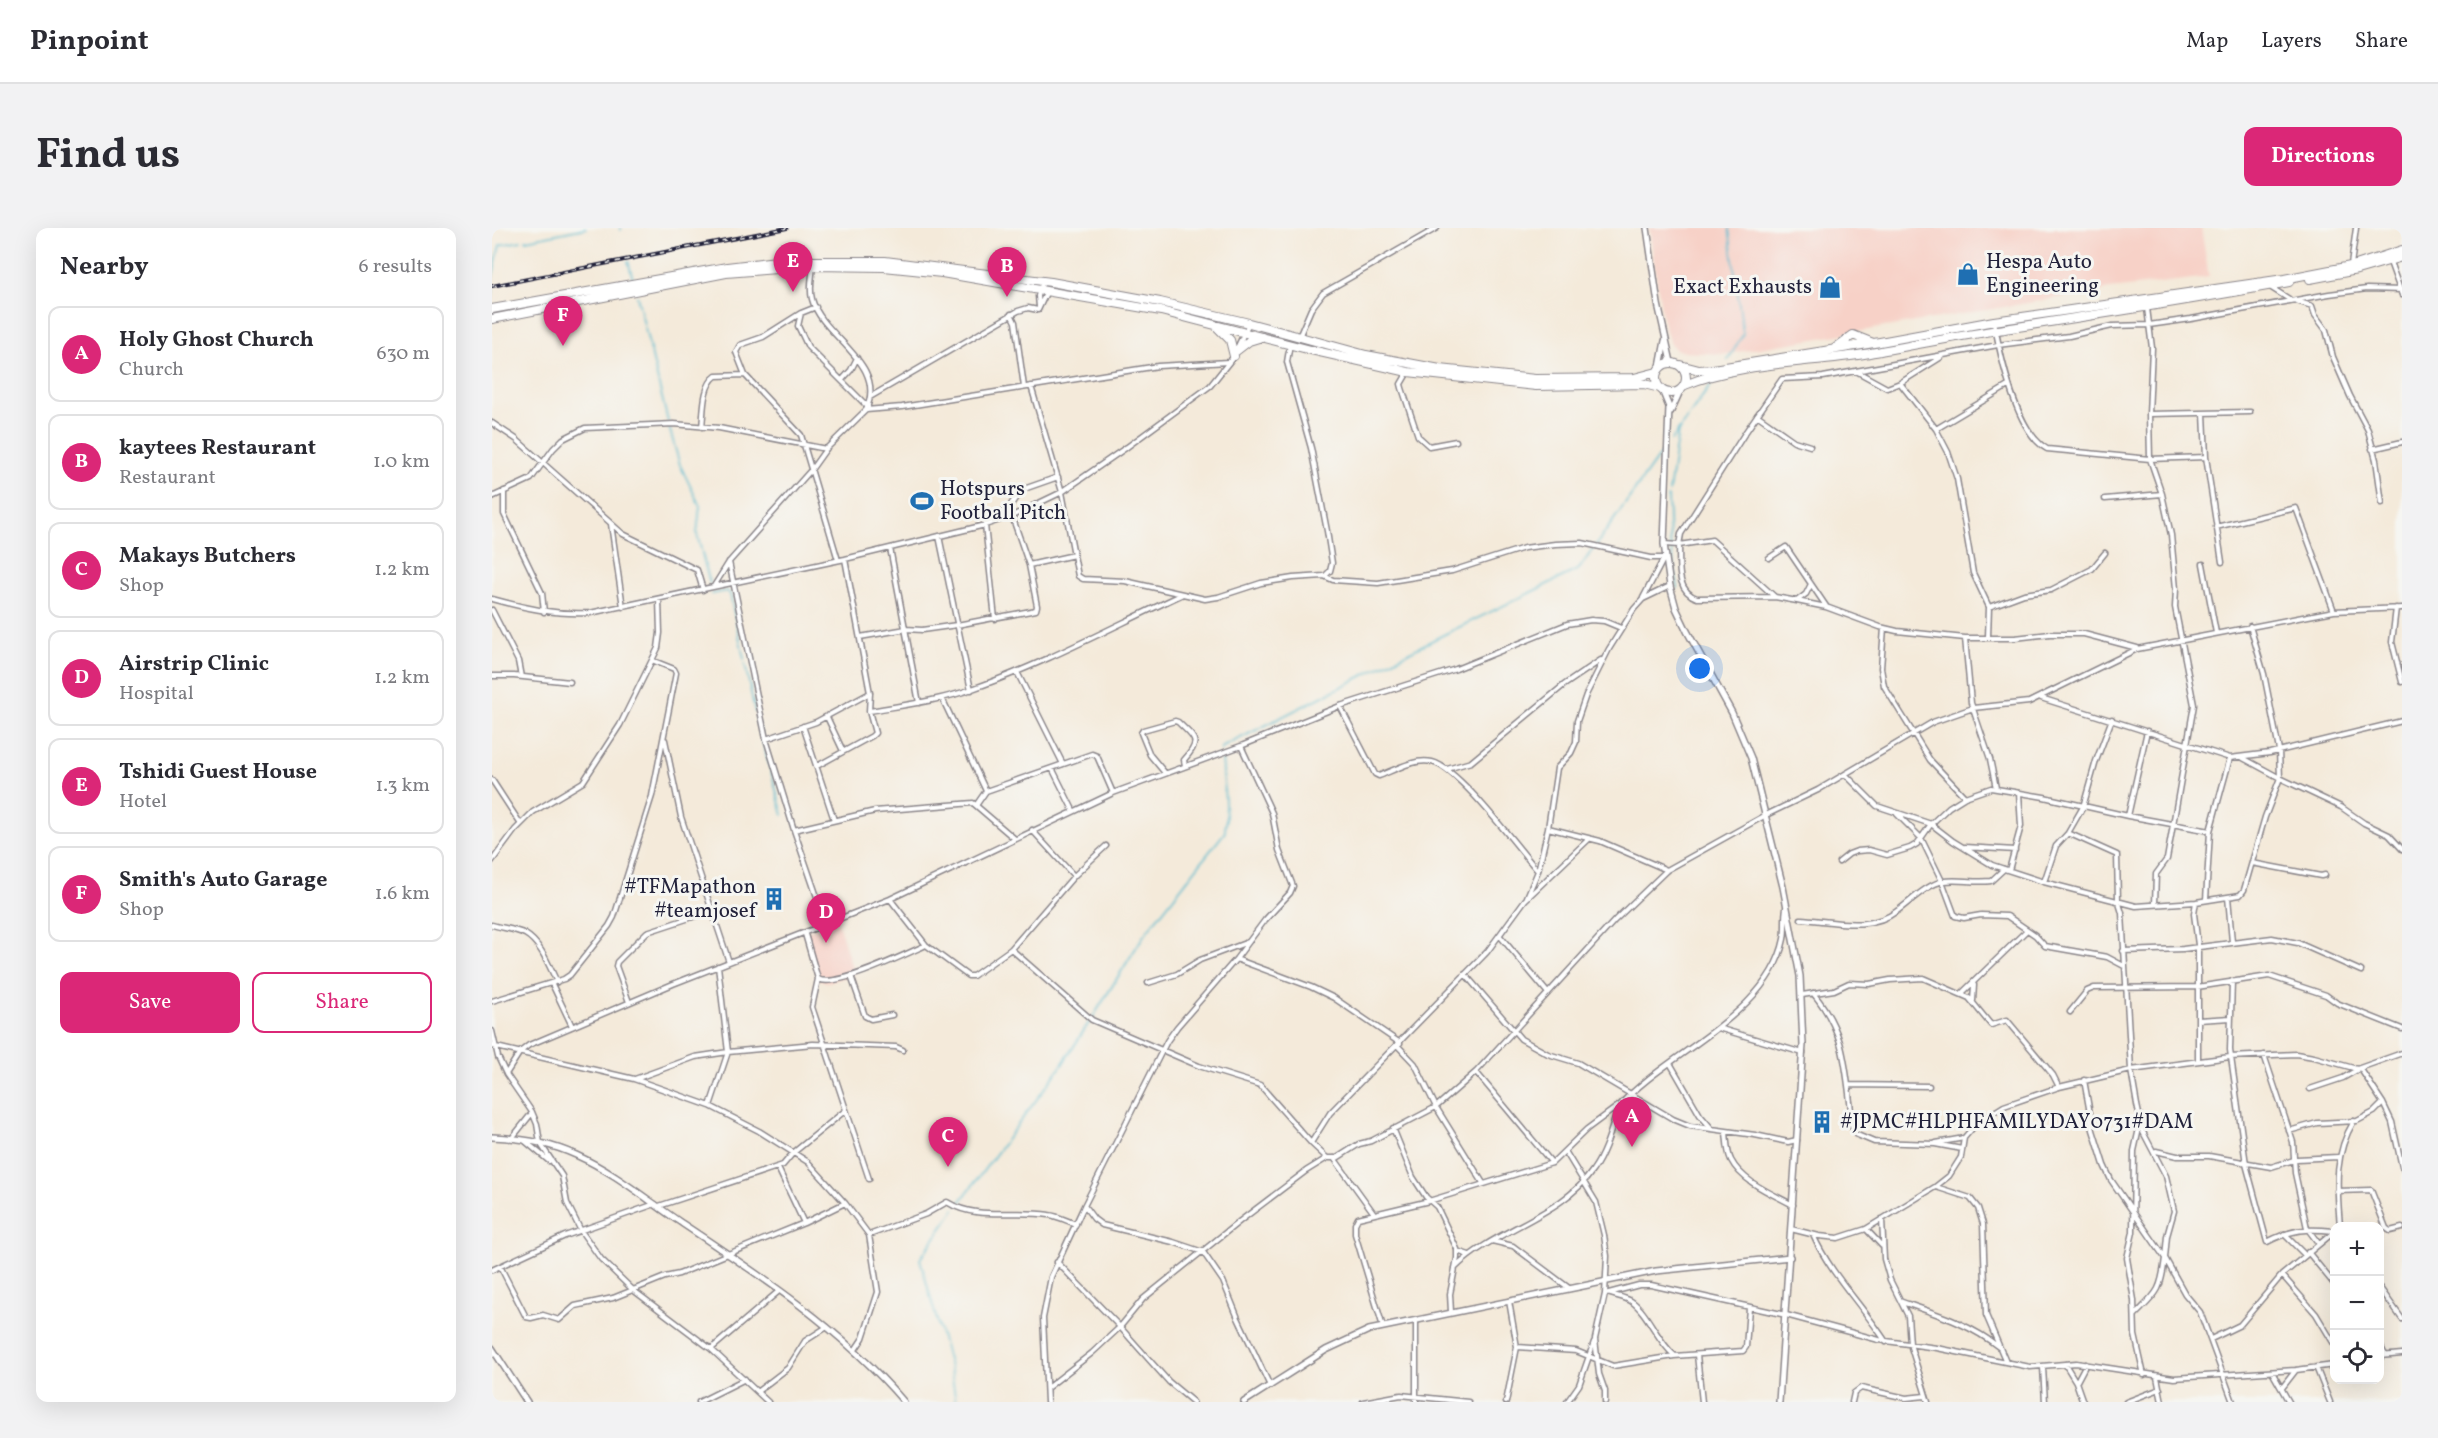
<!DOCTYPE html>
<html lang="en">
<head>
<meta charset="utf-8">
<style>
	body { margin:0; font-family:Vollkorn,serif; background:#f2f2f3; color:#2b2b33 }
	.controls { position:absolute; right:18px; bottom:18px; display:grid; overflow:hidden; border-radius:12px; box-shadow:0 6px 24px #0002 }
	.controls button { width:54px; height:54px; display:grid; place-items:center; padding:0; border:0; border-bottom:2px solid #e1e1e2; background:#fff; color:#2b2b33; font:30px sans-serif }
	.you { position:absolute; left:1208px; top:441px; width:21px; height:21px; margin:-15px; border:4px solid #fff; border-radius:50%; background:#1a73e8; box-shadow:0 0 0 9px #1a73e833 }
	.badge { display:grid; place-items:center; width:39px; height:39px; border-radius:50%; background:#db2777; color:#fff; font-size:20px; font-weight:700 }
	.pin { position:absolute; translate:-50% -50px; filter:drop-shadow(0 2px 3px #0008) }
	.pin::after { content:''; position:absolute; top:32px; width:21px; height:18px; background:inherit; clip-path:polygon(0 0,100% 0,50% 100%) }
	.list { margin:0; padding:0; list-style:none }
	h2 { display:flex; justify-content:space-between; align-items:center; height:78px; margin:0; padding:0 24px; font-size:26px }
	h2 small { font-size:20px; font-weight:400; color:#7c7c81 }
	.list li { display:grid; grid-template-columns:39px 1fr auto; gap:18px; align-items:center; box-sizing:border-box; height:96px; margin:0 12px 12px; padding:0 12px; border:2px solid #e1e1e2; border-radius:12px }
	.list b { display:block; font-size:22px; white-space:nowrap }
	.list p { margin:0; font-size:20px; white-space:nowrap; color:#7c7c81 }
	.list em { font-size:20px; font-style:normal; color:#7c7c81 }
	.actions { display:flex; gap:12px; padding:18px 24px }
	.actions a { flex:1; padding:14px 0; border:2px solid #db2777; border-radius:12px; text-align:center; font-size:21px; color:#db2777 }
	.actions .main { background:#db2777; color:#fff }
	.icon { flex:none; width:33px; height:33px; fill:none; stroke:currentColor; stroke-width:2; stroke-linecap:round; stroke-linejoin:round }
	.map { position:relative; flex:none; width:1910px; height:1174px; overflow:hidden; border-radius:12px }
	header { display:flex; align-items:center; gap:36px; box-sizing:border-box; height:84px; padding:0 30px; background:#fff; border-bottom:2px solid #e1e1e2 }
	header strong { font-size:28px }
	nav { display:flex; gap:33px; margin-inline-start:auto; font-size:21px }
	.intro { display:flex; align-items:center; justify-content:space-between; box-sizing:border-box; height:144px; padding:0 36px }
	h1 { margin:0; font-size:42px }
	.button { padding:15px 27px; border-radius:12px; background:#db2777; color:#fff; font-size:21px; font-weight:700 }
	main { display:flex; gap:36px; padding:0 36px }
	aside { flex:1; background:#fff; border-radius:12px; box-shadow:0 6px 24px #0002 }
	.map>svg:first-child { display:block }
</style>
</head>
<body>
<header>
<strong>Pinpoint</strong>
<nav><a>Map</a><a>Layers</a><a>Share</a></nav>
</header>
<div class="intro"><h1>Find us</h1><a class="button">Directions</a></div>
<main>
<aside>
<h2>Nearby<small>6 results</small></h2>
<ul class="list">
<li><span class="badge">A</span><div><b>Holy Ghost Church</b><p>Church</p></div><em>630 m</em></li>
<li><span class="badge">B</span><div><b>kaytees Restaurant</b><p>Restaurant</p></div><em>1.0 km</em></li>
<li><span class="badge">C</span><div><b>Makays Butchers</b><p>Shop</p></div><em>1.2 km</em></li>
<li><span class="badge">D</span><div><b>Airstrip Clinic</b><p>Hospital</p></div><em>1.2 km</em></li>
<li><span class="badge">E</span><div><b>Tshidi Guest House</b><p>Hotel</p></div><em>1.3 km</em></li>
<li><span class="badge">F</span><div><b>Smith's Auto Garage</b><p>Shop</p></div><em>1.6 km</em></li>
</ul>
<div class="actions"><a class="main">Save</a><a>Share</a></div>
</aside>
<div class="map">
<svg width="1910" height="1174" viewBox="0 0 1910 1174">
	<rect width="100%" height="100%" fill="#f6f6f2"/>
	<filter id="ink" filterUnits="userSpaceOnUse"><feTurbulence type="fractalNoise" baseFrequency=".0167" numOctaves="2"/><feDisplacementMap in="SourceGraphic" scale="12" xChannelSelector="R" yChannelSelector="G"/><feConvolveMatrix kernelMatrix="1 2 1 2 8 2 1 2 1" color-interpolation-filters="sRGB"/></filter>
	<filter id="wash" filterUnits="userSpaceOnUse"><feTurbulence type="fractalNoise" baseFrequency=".008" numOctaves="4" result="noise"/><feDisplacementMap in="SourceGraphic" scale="24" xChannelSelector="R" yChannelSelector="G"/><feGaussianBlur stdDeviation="1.35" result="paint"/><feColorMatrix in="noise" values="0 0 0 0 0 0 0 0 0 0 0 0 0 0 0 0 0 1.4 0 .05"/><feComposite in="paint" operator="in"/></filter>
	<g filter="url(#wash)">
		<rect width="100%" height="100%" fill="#f4eada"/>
		<path fill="#f7d1c7" d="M1157 0H1709L1717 49 1618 61 1233 126 1193 124 1183 121 1177 113 1171 93Z
			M345 691 362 747 335 754 326 751 313 705Z"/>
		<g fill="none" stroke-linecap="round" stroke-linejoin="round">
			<path stroke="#50b8ce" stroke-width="1.5" d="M128 0 129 2
				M34 12 94 0
				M136 33 141 51
				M0 51 8 17 29 13
				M145 68 176 194
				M0 71 1 60
				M1236 132 1251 106 1237 0
				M177 199 188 237 208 278 205 306 218 356
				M1179 213 1220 155
				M1177 264 1186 203
				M1176 269 1178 313 1186 360
				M220 366 235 363 238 366 252 431
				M253 436 263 484
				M264 489 291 587
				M729 523V520L951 407 1087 341 1172 221
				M601 789 652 707 733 604 734 590 730 528
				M466 977 568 840 598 793
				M463 981 428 1031 459 1143 464 1174"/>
		</g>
	</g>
	<g filter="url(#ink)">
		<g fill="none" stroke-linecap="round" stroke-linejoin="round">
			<g stroke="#8b868a" stroke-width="7">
				<path id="street" d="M1898 34 1910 67
					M1859 37 1864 0
					M321 38C320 49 317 60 320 71 330 110 396 134 374 182
					M1778 59 1797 71
					M1804 73 1820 78 1823 87 1834 102 1841 129 1858 168 1876 202 1884 232 1890 275
					M324 79 309 85 271 109 248 117 244 124 253 147 309 207 346 332
					M547 79 546 68 551 53
					M1655 80 1660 120 1657 186 1658 231 1670 266 1679 307 1684 361 1683 379 1702 477 1675 631 1664 646 1663 676
					M309 85 306 98 316 119 376 179
					M519 86 523 94 532 159
					M1502 93C1508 126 1524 204 1555 221L1658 231 1714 229 1730 334
					M807 109 819 81 831 65 945 0
					M798 116 795 134 819 220 835 303 840 335 838 343 833 348
					M746 118 757 95
					M1364 143 1395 160 1408 155 1451 128
					M916 144 909 156 910 160 926 208 937 218 964 213
					M350 152 359 142 365 130
					M1408 155 1444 201 1456 224 1465 251 1481 345 1497 379 1496 409
					M539 158 570 264 586 348 591 351 633 353 713 371 726 369 769 355 801 350 832 348 841 352 886 355 960 343 1032 320 1063 316 1090 315 1159 330H1173
					M378 169 526 83 536 80 546 82 555 63
					M1712 185 1714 229
					M1657 186 1758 184
					M1265 187 1302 213 1318 218
					M0 195 24 211 131 306 205 342 211 362
					M210 199C212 184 210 158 224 148L253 147
					M1444 201 1516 158
					M1880 221 1910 214
					M12 263V286L50 365 52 384
					M0 269 39 251 61 221 71 211 93 200 182 196 227 200 334 221
					M1613 271 1670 266
					M503 291 518 278 529 262 566 249
					M119 296 131 379
					M493 297 503 391
					M1724 299 1804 280 1842 383
					M447 308 479 462
					M1172 316 1187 317C1188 336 1183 363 1205 370L1283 369 1305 373 1334 379 1388 399 1405 403 1473 410H1523L1558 406H1592L1645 420
					M398 320 427 475
					M1277 330 1294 319 1334 378
					M237 334 274 511 302 602 334 695
					M1711 336 1724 405
					M537 337 582 327
					M222 358 237 334 319 242 334 221 374 182 410 179 666 138 736 134
					M1283 369 1220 312 1187 317 1189 306 1253 205 1290 151 1331 149 1506 117 1577 108 1620 98 1657 97 1699 91 1837 66 1875 61 1910 62
					M1151 370 1171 332
					M0 371C33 380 63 387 98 385L353 331 493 297 520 288 570 264 635 219 718 158 742 128
					M1306 372 1314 366 1319 356
					M1497 379 1532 366 1559 362 1600 341 1613 325
					M1904 380 1900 414 1910 454
					M0 382 26 433 29 449
					M1392 400 1389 440 1392 458 1438 532 1473 569
					M368 409 414 401 430 402 465 397 544 382 545 378 537 337 520 288
					M1473 410 1479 475 1498 531 1504 560
					M525 444 571 536
					M0 448H22L78 454
					M450 470 494 563
					M1549 470 1738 530 1778 525 1910 493
					M848 478 883 546 887 548C902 542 923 530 940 534 967 540 1025 619 1046 643
					M377 483C412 477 447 473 480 461 552 436 620 399 689 367
					M335 489 351 523
					M311 498 342 592
					M274 511 324 494 378 465
					M173 512 189 589 237 734
					M1751 530 1788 550 1849 579 1872 595 1897 607 1910 621
					M325 538 380 508 383 505 377 483 378 465 353 331
					M560 540 581 582
					M955 541 979 534 1072 457 1109 432
					M673 545 658 527 649 505 651 502 683 493 686 494C703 511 710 512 692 532L693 538
					M1353 546 1385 578 1439 596 1461 613 1500 637 1552 654 1644 678 1704 674 1748 667 1752 662 1773 589 1788 550 1787 522 1772 446 1758 398
					M0 552 28 595
					M485 576 494 563 600 526 605 528 621 565
					M1405 586 1429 610 1450 653 1463 688 1472 690 1489 687 1515 688 1543 707 1553 718 1615 729 1632 738
					M1636 588 1655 503
					M1056 600 1108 613 1175 642
					M302 602 383 583 481 575 523 611
					M540 602 582 648
					M1576 605 1625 627 1626 672 1630 685 1639 842 1645 877 1651 904 1674 948 1682 983 1675 1008 1673 1030 1693 1066 1708 1084 1741 1174
					M1473 619 1523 622
					M0 633 23 602 41 584 91 554 128 497 166 420 168 405 167 371
					M1347 634 1357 626 1365 623 1377 622 1395 627 1418 620 1425 616 1439 596 1457 579 1473 569 1499 560 1552 569 1636 588 1718 603
					M1760 635 1829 648 1833 647
					M1517 642 1529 598 1527 565
					M1552 654 1564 618 1576 605 1591 579 1604 533 1620 491
					M1035 669 1046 643 1056 600 1065 540 1079 525 1084 514 1085 493 1094 467 1117 421 1142 381 1151 371 1178 358
					M1736 669 1740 714
					M398 671 434 717 476 748H481L519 721 582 648 614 618
					M1714 672 1718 603 1738 530
					M1704 674 1702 686 1706 717V833
					M1309 691C1340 693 1378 704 1405 683 1418 674 1435 656 1452 653 1467 651 1483 655 1499 653L1512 641
					M0 697C10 700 23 701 33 706 49 715 57 738 65 754
					M313 706 326 751 320 779 377 951
					M1008 708 1055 764
					M519 721 600 792 707 838 768 857 819 915
					M1631 723 1691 721 1780 710 1806 715 1869 743
					M744 731 819 759 842 770 908 815
					M973 746 1029 811 1056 826 1086 835 1181 891 1198 898 1263 907 1296 914 1305 912
					M359 748 373 788 379 791 400 787
					M326 751C343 761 414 726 434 717
					M1740 753 1738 822 1754 936 1775 1014C1801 1001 1814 1000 1842 1003
					M656 755 685 746 708 732 756 714
					M60 756 80 798
					M1321 765C1350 800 1353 830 1358 874 1360 885 1357 896 1363 906L1382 914 1443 916 1470 921
					M1469 766 1534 703
					M1310 767 1342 762 1357 755 1377 756 1398 752 1431 750 1477 770 1499 797 1515 792 1561 847 1567 859
					M0 773 72 751 78 747 117 698 122 689 160 568 184 445 182 441 162 433
					M1481 773 1482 757
					M137 774 124 738 125 734 155 704 219 683
					M1578 784 1595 763 1602 760 1705 759 1777 748 1834 767 1845 775 1910 801
					M1706 792 1739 790
					M1226 800 1311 825
					M0 803 6 829 14 846
					M905 817 923 836 944 879 991 955
					M0 818 142 851 218 878 267 903 316 934 353 975 377 1007 386 1064 371 1110 363 1122
					M1772 827 1801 914 1803 945 1815 1000 1827 1016
					M1178 835 1208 887 1220 901
					M1868 840 1891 875 1900 894 1910 939
					M984 844 1060 935
					M143 851 203 829 236 824 321 816 404 819 411 822
					M1592 852 1601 902 1612 937 1619 952 1673 1030C1669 1064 1665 1065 1643 1087
					M1356 857 1437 858
					M1818 861 1851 850 1865 842
					M218 878 236 824 226 738
					M1648 896 1642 923 1641 1004 1635 1030 1642 1072 1643 1107 1652 1147
					M901 900 921 949 934 969 945 979 965 1021V1030L958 1066 959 1084
					M1797 903 1825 895 1865 893 1882 884 1891 875
					M1234 904C1235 913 1235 924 1239 932 1250 954 1281 966 1301 977
					M20 910 40 885
					M33 913 57 933
					M1444 915 1472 910
					M1073 923 1104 974 1112 1007 1115 1028 1113 1066 1103 1111 1107 1146 1113 1163V1174
					M1664 923 1685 928H1717L1779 939 1805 931 1846 929
					M835 930 819 915 838 885 995 724 1033 672 1097 611
					M842 930 881 984
					M286 940 312 995
					M1444 959 1478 970 1486 980 1491 996 1494 1087 1514 1134
					M1845 963 1879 962 1894 1000 1898 1003 1910 1000
					M167 978 291 937 301 925 354 882
					M593 979 602 991 610 997 681 1014 711 1024 731 1053 746 1090 778 1158
					M1390 991 1392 1031 1398 1052 1416 1088 1418 1116 1436 1174
					M1848 998C1845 960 1841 928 1862 893
					M1299 1001 1327 1008 1346 1010 1374 1001 1443 959 1457 948 1469 929 1472 910 1485 895 1512 878 1567 859 1639 842 1738 829 1804 826 1822 829 1865 841 1910 825
					M1374 1001 1390 1018
					M1792 1006 1813 1027
					M377 1007 434 986 455 974C485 993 523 981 557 987 566 988 575 993 584 996
					M1321 1007C1339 1047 1370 1077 1394 1114
					M1000 1013 1021 1018 1077 1060
					M965 1023 977 1027
					M1816 1024 1842 1056
					M565 1034 628 1099 677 1154 701 1174
					M8 1038 34 1089 39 1090 51 1087 67 1092 83 1078 121 1070 173 1049 187 1046 312 995 353 975
					M963 1040C1003 1001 1071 987 1101 942 1114 924 1120 898 1127 878 1174 825 1277 787 1292 711 1294 701 1292 690 1294 680
					M0 1042 73 1008 163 976
					M1790 1047 1824 1086 1842 1116
					M1888 1060 1910 1091
					M1115 1065C1123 1068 1132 1069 1139 1073 1156 1084 1165 1113 1182 1127
					M1113 1066 1147 1057H1159L1294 1087 1387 1112 1445 1120 1538 1139 1584 1135 1682 1150 1804 1142 1842 1137
					M1410 1074C1445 1086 1478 1096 1508 1120
					M924 1092V1174
					M891 1099 863 1006V996L866 990 937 973 1060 935 1095 901 1126 878
					M1719 1111 1748 1097 1790 1047 1842 1004
					M1888 1117 1893 1127
					M1025 1119 1084 1123 1121 1138 1182 1128 1251 1123 1254 1119 1257 1080
					M219 1121 287 1063
					M1205 1127 1210 1174
					M1888 1128 1910 1126
					M1573 1136 1584 1154 1591 1174
					M1551 1139 1553 1174
					M1824 1139 1838 1174
					M1780 1144 1797 1174
					M1665 1149 1670 1174
					M1585 1153 1594 1136
					M555 1160 600 1125 628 1099 651 1071 748 993 814 943 835 930H845L867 916 879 913 944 879 984 844 1123 692 1175 642 1274 587 1326 562 1441 494 1481 480 1537 474 1645 421 1842 383 1910 380
					M1790 1160 1804 1142
					M266 1163 296 1140 313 1113 335 1099
					M207 1174 253 1151
					M276 1174 219 1121 141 1062 109 1031 89 1003 75 975 70 948 48 915 45 896 40 884 14 846 28 824 37 817 181 756 398 671 621 565 749 518 848 478 964 441 1075 396 1099 392 1112 393 1129 400
					M555 1174 551 1090 559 1049 592 978 675 813 685 799 744 731 773 692 798 665 801 658 787 622 780 585 749 518
					M871 1174 909 1167 976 1174
					M1014 1174 1025 1119 1017 1073
					M1075 1174 1087 1157 1102 1114
					M1360 1174 1362 1165 1369 1160 1414 1170 1433 1168
					M1634 1174 1668 1161"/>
			</g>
			<g stroke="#8b868a" stroke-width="8">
				<path id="secondary" d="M1155 0 1166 76 1179 134
					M1168 139 1173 113
					M1170 162 1177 179 1172 316 1178 358 1184 380 1195 403 1240 485 1259 530 1291 659 1308 748 1311 817 1287 1174
					M1179 183 1188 163
					M0 909C29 910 58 915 84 927 122 944 154 971 188 994 268 1047 350 1101 412 1174
					M0 1120 35 1174
					M752 1174 834 1122 877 1102 1164 1043 1298 1029"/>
			</g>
			<g stroke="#8b868a" stroke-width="10">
				<path id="highway" d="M1818 51 1865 42 1910 29
					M0 81 235 39 285 33H393L559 54 668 74 757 95 874 127 948 141 1043 151 1142 150 1165 144
					M0 91 234 45 321 38 392 39 450 45 669 83 819 122 916 144 1044 158 1152 156 1168 160
					M723 97 738 112 742 128
					M1342 121 1361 107 1381 115
					M744 123 757 113 770 109
					M1164 150a15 15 0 1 1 30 0a15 15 0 1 1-30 0Z
					M1188 137 1207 142 1221 141 1388 114 1502 93 1792 51 1864 37 1910 22
					M1193 157C1245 135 1316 135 1372 126 1417 118 1461 109 1506 102 1603 87 1701 72 1797 54"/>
			</g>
			<use href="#street" stroke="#fff" stroke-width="4"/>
			<use href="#secondary" stroke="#fff" stroke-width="5"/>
			<use href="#highway" stroke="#fff" stroke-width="8"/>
			<g stroke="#22223b" stroke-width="4">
				<path id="rail" d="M0 58 295 0"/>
			</g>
			<use href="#rail" stroke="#f6f6f2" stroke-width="1.5" stroke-dasharray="4.5" stroke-linecap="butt"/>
		</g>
	</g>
	<defs>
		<g id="shop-bare" transform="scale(1.8)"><path d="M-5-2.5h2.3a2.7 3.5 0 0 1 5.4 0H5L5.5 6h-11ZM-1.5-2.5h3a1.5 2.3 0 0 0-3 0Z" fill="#1f6fb2" stroke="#f6f6f2" stroke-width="2.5" paint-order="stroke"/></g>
		<g id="stadium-bare" transform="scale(1.8)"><path d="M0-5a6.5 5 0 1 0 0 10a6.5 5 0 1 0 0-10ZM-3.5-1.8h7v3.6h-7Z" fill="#1f6fb2" stroke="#f6f6f2" stroke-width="2.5" paint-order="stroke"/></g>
		<g id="building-bare" transform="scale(1.8)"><path d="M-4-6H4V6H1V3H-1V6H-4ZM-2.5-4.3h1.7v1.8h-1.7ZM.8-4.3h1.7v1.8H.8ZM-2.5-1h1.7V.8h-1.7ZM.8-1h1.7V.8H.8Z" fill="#1f6fb2" stroke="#f6f6f2" stroke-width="2.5" paint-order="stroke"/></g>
	</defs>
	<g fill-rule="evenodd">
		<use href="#shop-bare" x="1476" y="46"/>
		<use href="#shop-bare" x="1338" y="59"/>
		<use href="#stadium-bare" x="430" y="273"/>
		<use href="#building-bare" x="282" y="671"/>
		<use href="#building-bare" x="1330" y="894"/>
	</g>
	<g text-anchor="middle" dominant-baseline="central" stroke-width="6" stroke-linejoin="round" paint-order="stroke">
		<g font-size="21" fill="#22223b" stroke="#f6f6f2" text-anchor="start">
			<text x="1494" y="34">Hespa Auto<tspan x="1494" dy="24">Engineering</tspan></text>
			<text x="1320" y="59" text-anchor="end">Exact Exhausts</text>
			<text x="448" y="261">Hotspurs<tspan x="448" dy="24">Football Pitch</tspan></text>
			<text x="264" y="659" text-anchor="end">#TFMapathon<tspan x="264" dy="24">#teamjosef</tspan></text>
			<text x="1348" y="894">#JPMC#HLPHFAMILYDAY0731#DAM</text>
		</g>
	</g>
</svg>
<div class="controls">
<button>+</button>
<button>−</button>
<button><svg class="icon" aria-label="locate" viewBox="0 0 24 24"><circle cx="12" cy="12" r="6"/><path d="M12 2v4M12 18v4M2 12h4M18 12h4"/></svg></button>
</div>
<div class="you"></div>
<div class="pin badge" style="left:1140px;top:919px">A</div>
<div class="pin badge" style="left:515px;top:69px">B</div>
<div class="pin badge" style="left:456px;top:939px">C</div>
<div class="pin badge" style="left:334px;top:715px">D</div>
<div class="pin badge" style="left:301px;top:64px">E</div>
<div class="pin badge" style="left:71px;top:118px">F</div>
</div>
</main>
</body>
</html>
